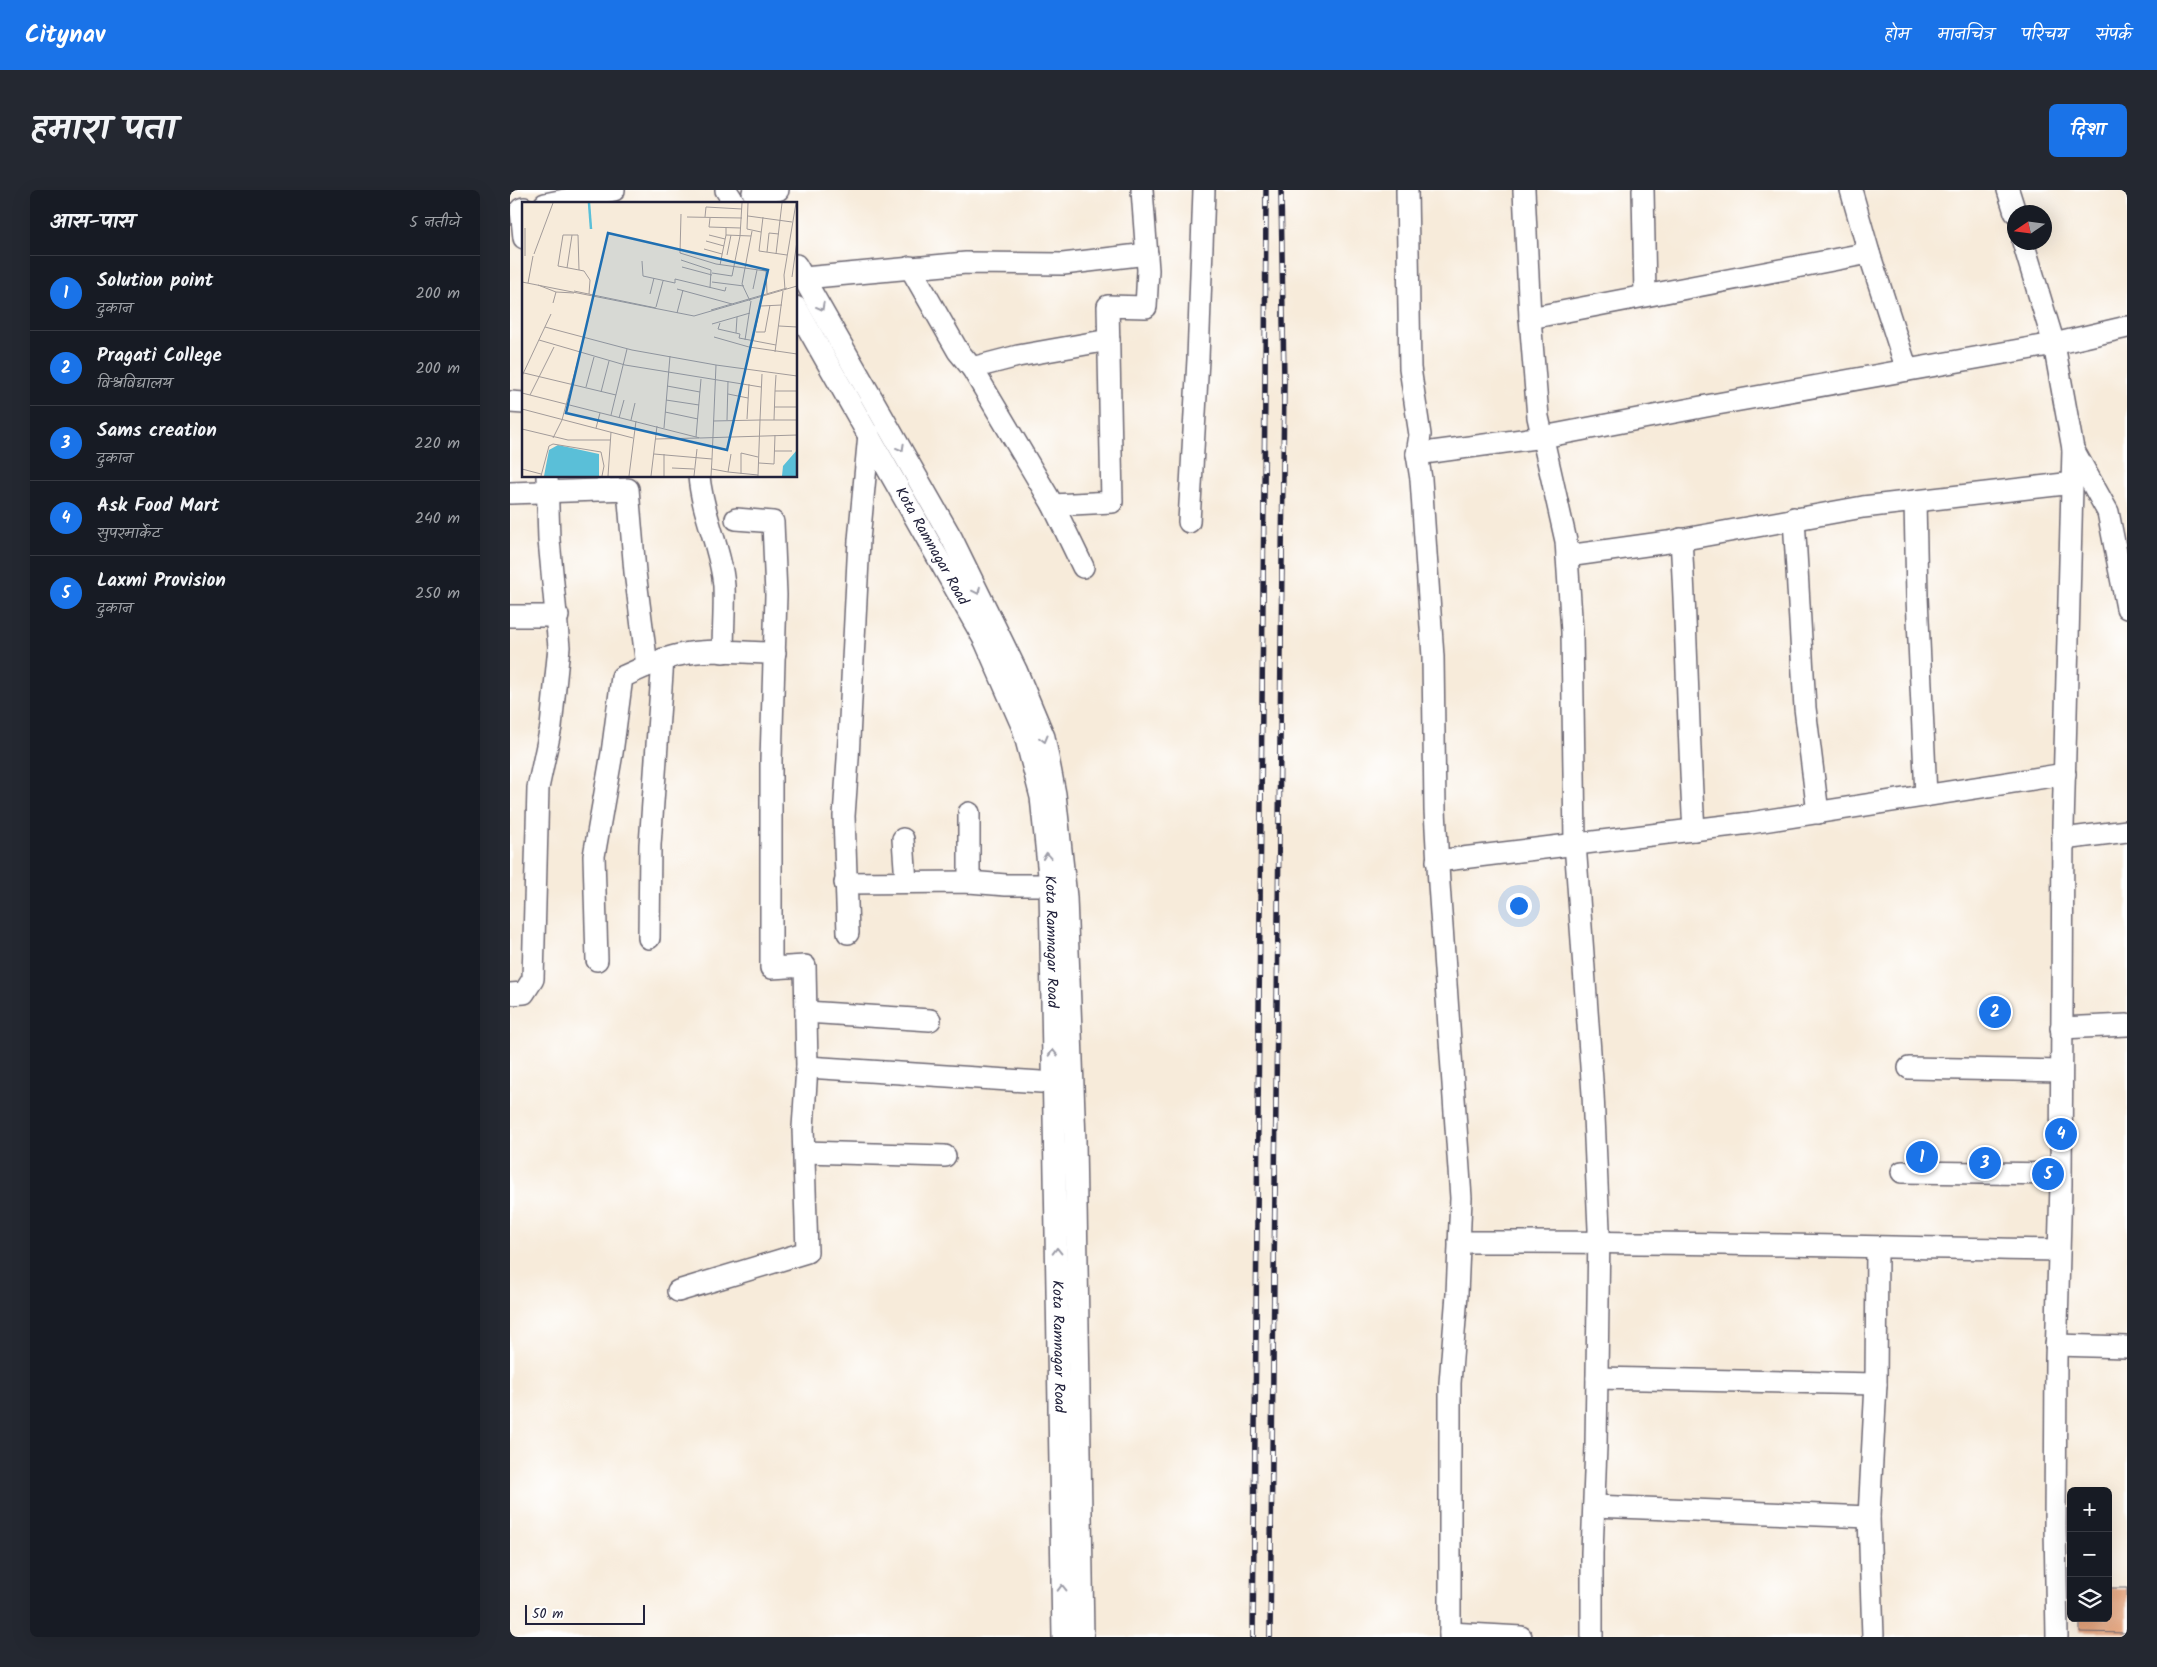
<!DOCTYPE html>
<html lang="hi">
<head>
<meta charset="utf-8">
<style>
	body { margin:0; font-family:Kalam,"Playpen Sans Deva",sans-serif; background:#242831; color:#f1f3f6 }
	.controls { position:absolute; right:15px; bottom:15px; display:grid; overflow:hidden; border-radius:8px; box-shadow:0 5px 20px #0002 }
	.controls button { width:45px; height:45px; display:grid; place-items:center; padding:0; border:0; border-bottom:1px solid #363941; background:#171b24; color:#f1f3f6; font:25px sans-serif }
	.compass { position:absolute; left:1497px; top:15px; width:45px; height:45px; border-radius:50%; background:#171b24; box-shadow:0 5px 20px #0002; rotate:257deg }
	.scale { position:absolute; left:15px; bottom:12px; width:120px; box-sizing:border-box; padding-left:5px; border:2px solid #22223b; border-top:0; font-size:14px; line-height:18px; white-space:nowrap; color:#22223b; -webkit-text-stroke:4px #fff; paint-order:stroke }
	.you { position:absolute; left:1008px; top:715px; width:18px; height:18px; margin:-12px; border:4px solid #fff; border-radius:50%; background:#1a73e8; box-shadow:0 0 0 8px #1a73e833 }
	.badge { display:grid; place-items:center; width:32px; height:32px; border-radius:50%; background:#1a73e8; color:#fff; font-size:16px; font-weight:700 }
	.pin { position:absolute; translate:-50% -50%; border:2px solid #fff; box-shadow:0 1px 5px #0006 }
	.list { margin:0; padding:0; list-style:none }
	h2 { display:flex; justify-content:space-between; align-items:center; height:65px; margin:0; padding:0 20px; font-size:21px }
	h2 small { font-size:16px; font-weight:400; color:#9ea1a6 }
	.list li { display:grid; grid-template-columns:32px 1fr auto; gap:15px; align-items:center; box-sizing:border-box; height:75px; padding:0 20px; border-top:1px solid #363941 }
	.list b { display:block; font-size:19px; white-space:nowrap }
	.list p { margin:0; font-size:16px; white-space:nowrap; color:#9ea1a6 }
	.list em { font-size:16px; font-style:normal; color:#9ea1a6 }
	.icon { flex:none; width:28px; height:28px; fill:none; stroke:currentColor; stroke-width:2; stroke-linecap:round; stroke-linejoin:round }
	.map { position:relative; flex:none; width:1617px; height:1447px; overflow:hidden; border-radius:8px }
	header { display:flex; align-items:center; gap:30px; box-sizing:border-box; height:70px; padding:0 25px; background:#1a73e8; color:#fff }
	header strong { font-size:24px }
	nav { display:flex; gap:28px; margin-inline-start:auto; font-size:18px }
	.intro { display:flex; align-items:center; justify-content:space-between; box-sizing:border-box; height:120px; padding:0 30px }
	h1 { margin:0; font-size:35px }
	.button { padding:12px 22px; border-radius:8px; background:#1a73e8; color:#fff; font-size:18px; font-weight:700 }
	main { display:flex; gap:30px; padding:0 30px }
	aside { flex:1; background:#171b24; border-radius:8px; box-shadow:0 5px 20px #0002 }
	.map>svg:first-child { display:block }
</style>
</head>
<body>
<header>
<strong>Citynav</strong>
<nav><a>होम</a><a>मानचित्र</a><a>परिचय</a><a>संपर्क</a></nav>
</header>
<div class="intro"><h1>हमारा पता</h1><a class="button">दिशा</a></div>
<main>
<aside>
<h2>आस-पास<small>5 नतीजे</small></h2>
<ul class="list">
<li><span class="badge">1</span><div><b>Solution point</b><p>दुकान</p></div><em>200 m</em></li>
<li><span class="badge">2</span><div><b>Pragati College</b><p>विश्वविद्यालय</p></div><em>200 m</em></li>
<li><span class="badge">3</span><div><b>Sams creation</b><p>दुकान</p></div><em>220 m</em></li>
<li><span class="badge">4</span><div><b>Ask Food Mart</b><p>सुपरमार्केट</p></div><em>240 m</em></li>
<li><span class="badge">5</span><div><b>Laxmi Provision</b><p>दुकान</p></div><em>250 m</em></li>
</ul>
</aside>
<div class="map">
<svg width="1617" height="1447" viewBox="0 0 1617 1447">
	<rect width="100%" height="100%" fill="#fff"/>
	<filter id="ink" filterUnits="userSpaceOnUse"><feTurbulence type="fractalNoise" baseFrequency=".02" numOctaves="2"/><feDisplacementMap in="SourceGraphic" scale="10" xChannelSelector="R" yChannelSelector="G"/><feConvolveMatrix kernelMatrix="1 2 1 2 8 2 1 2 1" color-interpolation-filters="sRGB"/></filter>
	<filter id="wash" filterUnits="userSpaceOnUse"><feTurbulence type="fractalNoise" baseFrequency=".0096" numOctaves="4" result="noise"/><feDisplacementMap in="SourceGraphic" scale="20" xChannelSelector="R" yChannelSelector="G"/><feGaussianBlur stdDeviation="1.12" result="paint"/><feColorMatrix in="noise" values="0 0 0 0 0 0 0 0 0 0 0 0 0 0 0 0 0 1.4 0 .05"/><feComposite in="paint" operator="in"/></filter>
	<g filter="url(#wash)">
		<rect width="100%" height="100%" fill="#f7ebda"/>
		<g id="blocks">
			<path fill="#df9468" d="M1598 1398H1617V1443L1570 1442V1428H1598Z"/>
		</g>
	</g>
	<g filter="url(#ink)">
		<use href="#blocks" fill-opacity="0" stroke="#6d6873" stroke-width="1"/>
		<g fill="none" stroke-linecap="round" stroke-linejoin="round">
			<g stroke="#6d6873" stroke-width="24">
				<g id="minor">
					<path d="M216 0 225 14"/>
					<path d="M897 0 900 178 910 245 907 264 1033 247 1207 214 1544 154 1617 137"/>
					<path d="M1014 0 1020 128 1028 227 1056 351 1062 442 1065 653 1083 904 1089 1039 1086 1256 1082 1363V1447"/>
					<path d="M1133 0 1135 105"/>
					<path d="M1341 0 1359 63 1397 180"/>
					<path d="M1498 0 1505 22"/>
					<path d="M243 2 268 0"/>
					<path d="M35 14 104 0"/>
					<path d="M14 18 11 19 14 48"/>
					<path d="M1513 52 1544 154 1563 259 1553 637 1551 994 1546 1170 1545 1336 1547 1447"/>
					<path d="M286 75 442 349 506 480 534 547 545 604 556 707 565 951 573 1447"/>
					<path d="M400 77 448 161 462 178 543 315 573 377"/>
					<path d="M294 88 456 73 553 74 637 64"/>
					<path id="s1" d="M286 117 475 451 513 538 531 607 540 695 553 1447"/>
					<path d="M1020 128 1359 63"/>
					<path d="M462 178 508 166 599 150"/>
					<path d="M0 212 14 213"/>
					<path d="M1563 259 1598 322 1617 418"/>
					<path d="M907 264 911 289 923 467 925 620 929 694 951 1008 947 1104 940 1193V1447"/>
					<path d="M189 286C192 324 211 358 214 396 215 418 213 440 213 462"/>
					<path d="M0 303 118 299 125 382 137 476"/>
					<path d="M1405 311 1407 407 1416 606"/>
					<path d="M543 315 602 312 598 116 636 117 638 80 632 0"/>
					<path d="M1284 328 1295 518 1308 623"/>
					<path d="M679 332 688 169 694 0"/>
					<path d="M1171 349C1177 446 1178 543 1184 640"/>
					<path d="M1057 366 1158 352 1353 317 1563 293"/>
					<path d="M0 426H48"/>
					<path d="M459 623V692"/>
					<path d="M393 649 396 692"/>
					<path d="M1553 649 1617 641"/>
					<path d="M927 671 1240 633 1555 584"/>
					<path d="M335 693 459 692 496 695H540"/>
					<path d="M338 743 334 626 338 569 349 350 359 244"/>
					<path d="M139 748 140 655 153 469"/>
					<path d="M87 770 84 666 102 563 112 487C131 479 149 469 169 465 198 458 236 463 265 463"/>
					<path d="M0 804 14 803 23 789 28 598 41 537 49 457 39 350 37 286"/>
					<path d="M296 822 420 830"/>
					<path d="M1551 838 1617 835"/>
					<path d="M297 877 531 892"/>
					<path d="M1399 878 1551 881"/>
					<path d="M294 962 435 966"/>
					<path d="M1392 982 1551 984"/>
					<path d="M949 1052C1149 1051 1349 1057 1549 1060"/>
					<path d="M168 1101 297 1062 293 938 297 877 295 776 261 778V570L266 405 263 332 226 329"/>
					<path d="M1546 1155 1617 1157"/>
					<path d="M1087 1188 1366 1194"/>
					<path d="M1084 1316 1359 1327"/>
					<path d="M940 1443 1011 1447"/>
					<path d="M1363 1447 1359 1327 1366 1194 1367 1058"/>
				</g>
			</g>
			<use href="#minor" stroke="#fff" stroke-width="21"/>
			<g stroke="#22223b" stroke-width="5.5">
				<path id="rail" d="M743 1447 755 199 756 0
					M760 1447 774 192 771 0"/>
			</g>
			<use href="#rail" stroke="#fff" stroke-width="4" stroke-dasharray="11" stroke-linecap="butt"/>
		</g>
		<defs><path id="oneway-chevron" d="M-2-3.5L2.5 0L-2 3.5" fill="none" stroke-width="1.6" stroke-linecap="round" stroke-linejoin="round" transform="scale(1.25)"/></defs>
		<g stroke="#9c9ca7">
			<use href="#oneway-chevron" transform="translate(311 117) rotate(61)"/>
			<use href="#oneway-chevron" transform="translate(391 258) rotate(61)"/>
			<use href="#oneway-chevron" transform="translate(467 401) rotate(64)"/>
			<use href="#oneway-chevron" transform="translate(534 549) rotate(75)"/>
			<use href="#oneway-chevron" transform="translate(537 666) rotate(-95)"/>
			<use href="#oneway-chevron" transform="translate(543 863) rotate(-91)"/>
			<use href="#oneway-chevron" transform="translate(547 1061) rotate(-91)"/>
			<use href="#oneway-chevron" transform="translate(552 1398) rotate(-91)"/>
		</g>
	</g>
	<g text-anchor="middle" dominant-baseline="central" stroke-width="4" stroke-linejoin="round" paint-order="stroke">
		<g font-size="15" fill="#22223b" stroke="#fff">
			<text stroke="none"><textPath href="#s1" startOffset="275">Kota Ramnagar Road</textPath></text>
			<text stroke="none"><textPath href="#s1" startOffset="695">Kota Ramnagar Road</textPath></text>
			<text stroke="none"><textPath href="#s1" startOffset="1100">Kota Ramnagar Road</textPath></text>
		</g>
	</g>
	<g transform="translate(12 12)">
		<rect width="275" height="275" fill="#f7ebda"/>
		<path d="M36 243 77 252V274H22L27 248ZM275 248V274H260L261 264Z" fill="#5abfd8"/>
		<path fill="none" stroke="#5abfd8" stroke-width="2.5" d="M67 1 69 27"/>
		<path fill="none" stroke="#a29b9a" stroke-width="1" d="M226 1 225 27 239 30M159 12 158 51 194 62 244 69 245 91M226 14 270 20M165 15 220 16M183 15 184 5 220 7M241 15 237 49 265 53M188 16 187 25 219 26M204 25V33L229 34M3 26V54M187 33 203 37M184 39 202 44M182 47 200 52M245 50 247 31 257 32M12 52 31 1M254 52 260 1M205 53 209 33M159 58 189 68 188 86M120 59 121 74 153 81V77L203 89 204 85M198 63 204 33M160 65 190 73M45 66 50 33M57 68 56 33H41L36 64 57 68 62 69 68 78 67 92M190 71 210 74 218 34 220 1M270 75 275 39M0 80 172 114 275 84M190 80 222 84M6 81 11 54M16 83 34 90 31 101M155 87 210 102M231 87 235 68M263 88 262 73 274 1M52 89 134 106M34 90 52 91M128 92 132 76M228 99 220 82 230 29M239 104 260 103M134 105 141 79M189 108 265 86M155 111 161 88M198 121 196 127 218 132 217 136 254 143M190 122 228 111M257 124 275 125M23 125 110 148 194 163M234 130H243L248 103M214 131 215 115M192 135 227 145 275 152M17 138 103 163 239 185M223 138 229 99M231 139 240 95M253 150 261 89M2 171 94 193M240 172 238 218H252M0 174 29 112M145 184 178 190M64 185 72 155M253 189 254 173M275 189H253L252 218H275M79 190 87 159M0 191 178 236 275 233M206 192 226 196M8 193 32 145M144 198 177 203M252 205H275M0 207 111 236M143 210 176 217M89 213 105 147M97 216 102 198M225 217 227 182M109 218 113 201M205 218 206 179M191 219 238 218 236 274M74 226 78 211M142 226 148 154M0 227 46 238H88M174 235 179 177M31 236 40 218 62 136M133 237 177 236M252 249H270M132 252 190 257 189 274M142 252V274M190 257 194 163 275 174M237 261 252 262 253 233M150 266 172 267M0 267 19 272M190 267 206 270 209 252M206 270 236 273M219 272V251L236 255M19 274 27 244 31 242 79 250 82 264 80 274M86 274 89 230M107 274 114 219M129 274 135 224M172 274 175 247"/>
		<path fill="#1f6fb2" fill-opacity="0.15" stroke="#1f6fb2" stroke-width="2.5" d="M86 31 246 68 205 248 44 211Z"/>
		<rect width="275" height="275" fill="none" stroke="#22223b" stroke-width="2.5"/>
	</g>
</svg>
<div class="controls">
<button>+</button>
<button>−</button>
<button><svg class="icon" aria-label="layers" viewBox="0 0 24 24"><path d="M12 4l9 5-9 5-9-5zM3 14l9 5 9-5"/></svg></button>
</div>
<svg class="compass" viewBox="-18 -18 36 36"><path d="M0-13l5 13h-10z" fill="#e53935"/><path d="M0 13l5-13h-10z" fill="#9ea1a6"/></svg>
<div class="scale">50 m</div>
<div class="you"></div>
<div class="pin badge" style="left:1412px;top:967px">1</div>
<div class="pin badge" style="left:1485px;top:822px">2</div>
<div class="pin badge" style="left:1475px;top:973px">3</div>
<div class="pin badge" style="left:1551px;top:944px">4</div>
<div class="pin badge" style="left:1538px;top:984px">5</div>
</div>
</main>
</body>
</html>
